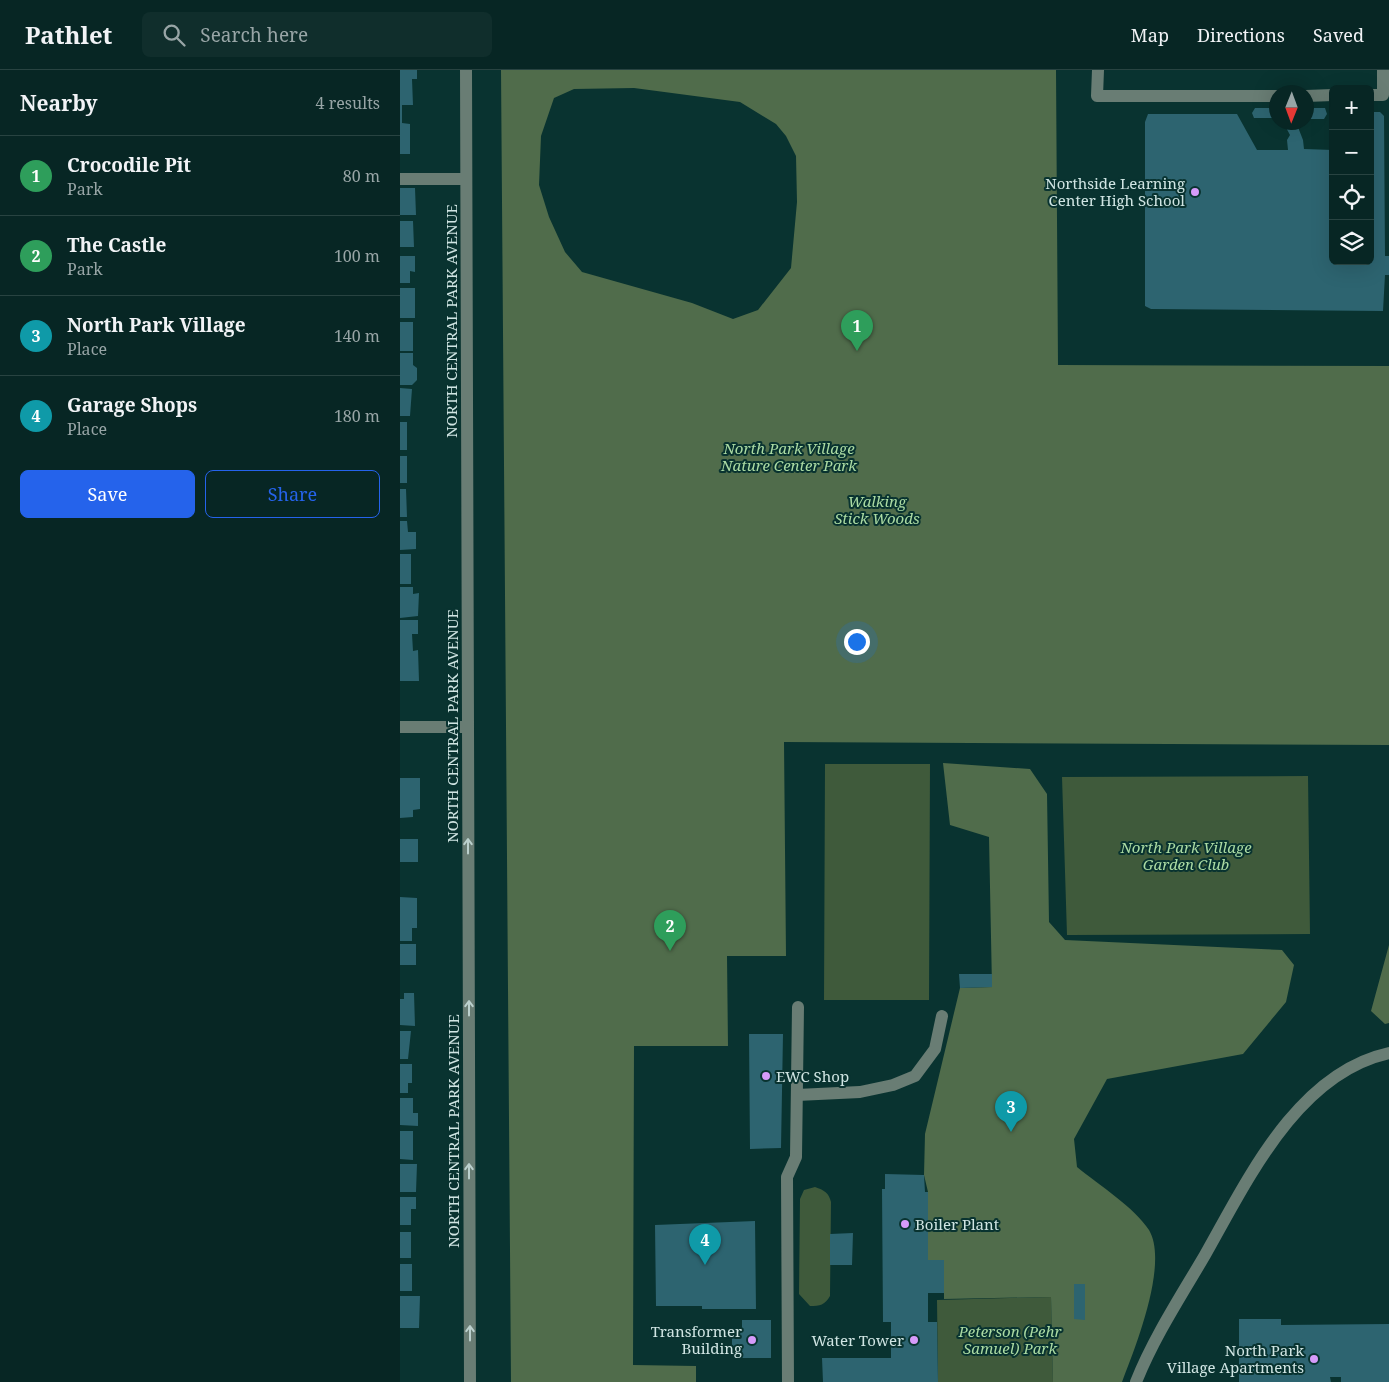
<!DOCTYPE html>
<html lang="en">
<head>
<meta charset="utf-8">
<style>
	body { margin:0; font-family:"Noto Serif",serif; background:#102e2c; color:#f1f3f6 }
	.controls { position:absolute; right:15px; top:15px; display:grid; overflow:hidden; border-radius:8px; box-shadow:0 5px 20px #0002 }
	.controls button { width:45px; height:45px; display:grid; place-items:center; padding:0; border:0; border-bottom:1px solid #284341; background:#072624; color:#f1f3f6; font:25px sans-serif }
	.compass { position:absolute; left:869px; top:15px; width:45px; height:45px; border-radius:50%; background:#072624; box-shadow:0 5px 20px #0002; rotate:181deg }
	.you { position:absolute; left:456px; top:571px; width:18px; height:18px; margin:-12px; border:4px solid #fff; border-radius:50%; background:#1a73e8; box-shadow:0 0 0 8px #1a73e833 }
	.badge { display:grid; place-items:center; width:32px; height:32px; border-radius:50%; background:#2563eb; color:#fff; font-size:16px; font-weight:700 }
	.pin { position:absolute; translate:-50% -41px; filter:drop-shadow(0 1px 2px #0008) }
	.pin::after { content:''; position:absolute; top:26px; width:18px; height:15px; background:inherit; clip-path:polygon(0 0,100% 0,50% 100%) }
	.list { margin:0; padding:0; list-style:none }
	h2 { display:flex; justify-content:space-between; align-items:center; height:65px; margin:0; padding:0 20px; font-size:21px }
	h2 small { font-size:16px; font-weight:400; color:#98a5a6 }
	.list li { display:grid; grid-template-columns:32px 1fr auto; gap:15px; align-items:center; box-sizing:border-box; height:80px; padding:0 20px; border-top:1px solid #284341 }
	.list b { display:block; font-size:19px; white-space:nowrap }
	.list p { margin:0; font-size:16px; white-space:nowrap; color:#98a5a6 }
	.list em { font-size:16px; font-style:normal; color:#98a5a6 }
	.actions { display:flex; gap:10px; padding:15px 20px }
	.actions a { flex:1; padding:11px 0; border:1px solid #2563eb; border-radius:8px; text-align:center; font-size:18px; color:#2563eb }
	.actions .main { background:#2563eb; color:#fff }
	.icon { flex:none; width:28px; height:28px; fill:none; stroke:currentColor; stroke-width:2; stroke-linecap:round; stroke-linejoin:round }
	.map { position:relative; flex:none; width:989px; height:1312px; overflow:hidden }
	header { display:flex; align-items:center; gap:30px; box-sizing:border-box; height:70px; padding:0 25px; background:#072624; border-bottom:1px solid #284341 }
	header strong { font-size:24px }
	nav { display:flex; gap:28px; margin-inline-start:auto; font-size:18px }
	.search { width:350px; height:45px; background:#102e2c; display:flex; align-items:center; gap:12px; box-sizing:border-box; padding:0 18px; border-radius:8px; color:#98a5a6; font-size:19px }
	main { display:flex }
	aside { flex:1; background:#072624 }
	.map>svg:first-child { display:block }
</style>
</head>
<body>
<header>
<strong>Pathlet</strong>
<div class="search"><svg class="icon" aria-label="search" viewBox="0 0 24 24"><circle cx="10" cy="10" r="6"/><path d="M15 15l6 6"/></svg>Search here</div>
<nav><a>Map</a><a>Directions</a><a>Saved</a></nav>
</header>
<main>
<aside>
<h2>Nearby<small>4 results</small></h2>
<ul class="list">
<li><span class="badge" style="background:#2e9e5b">1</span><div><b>Crocodile Pit</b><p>Park</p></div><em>80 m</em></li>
<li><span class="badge" style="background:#2e9e5b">2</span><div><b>The Castle</b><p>Park</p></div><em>100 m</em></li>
<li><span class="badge" style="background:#0f9aa8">3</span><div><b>North Park Village</b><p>Place</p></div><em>140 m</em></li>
<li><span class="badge" style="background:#0f9aa8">4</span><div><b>Garage Shops</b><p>Place</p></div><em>180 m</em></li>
</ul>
<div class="actions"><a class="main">Save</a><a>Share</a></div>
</aside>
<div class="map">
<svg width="989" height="1312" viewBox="0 0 989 1312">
	<rect width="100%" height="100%" fill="#093330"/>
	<path fill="#3f5a3b" d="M425 694H530L529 930H424Z
		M908 706 910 864 667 865 662 707Z
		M415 1117C424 1120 429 1123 431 1132L430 1226C425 1235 420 1236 410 1236L399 1224 400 1129 404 1120Z
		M651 1227 653 1312H538L537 1230Z"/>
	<path fill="#506c4b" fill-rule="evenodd" d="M101 0H656L658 295 989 296V675L384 672 386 886H327L328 976H234L233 1295 296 1296V1312H111ZM234 18 340 32 376 54 386 66 396 86 397 132 391 198 358 240 333 249 292 233 182 202 165 182 149 147 139 115 141 66 154 28 174 19Z
		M543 693 630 699 647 724 649 852 665 870 882 880 894 895 886 932 843 984 707 1009 674 1069 677 1097C699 1115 734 1137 749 1160 769 1194 735 1278 722 1312H653L651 1227 544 1229V1190H528V1122L524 1105 525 1064 560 918 592 917 589 767 550 755Z
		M989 875V953L985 954 971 941Z"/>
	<path fill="#2d6470" d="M0 0H17V9H12L13 35H2V53L10 54V84H0Z
		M855 38H876V48H854L852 43Z
		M906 38H925L927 44 924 49H906Z
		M970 42H980L984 46 985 186H989V205H985L983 241 751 239 745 236V52L748 44H837L857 80H888L887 70 890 65 883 52H896L903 70 904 79 933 80V191H970Z
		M0 118H15L16 145H0Z
		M0 151H13L14 177H0Z
		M0 186H15V202L10 201V213H0Z
		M0 218H15V248H0Z
		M0 252H13V281H0Z
		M0 283H13V295L17 298V310L12 315H0Z
		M0 318 12 319 10 346H0Z
		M0 352H7V380H0Z
		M0 386H7V413H0Z
		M0 419H6L7 447H0Z
		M0 451H7L8 462H16V479L0 480Z
		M0 484H11V514H0Z
		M0 517H13V524L19 523 18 546 0 548Z
		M0 550H18V564H12L13 581 18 580 19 611H0Z
		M0 708H20V739L13 740V747L0 748Z
		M0 769H18V792H0Z
		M0 827 17 828V858H12V871H0Z
		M0 874H16V895H0Z
		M559 904H592V917L560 918Z
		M4 923H14L15 956 0 955V929H4Z
		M0 961H11L8 989H0Z
		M349 964H383L381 1078 350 1079Z
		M0 994H12V1013H8V1023H0Z
		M0 1028H13V1043H18V1056L0 1055Z
		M0 1061H13V1090L0 1089Z
		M0 1094H17L16 1122H0Z
		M485 1104 524 1105 525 1122H528V1190H544V1223H528V1252H537L538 1312H423L422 1288H491V1252H483L482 1119H485Z
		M0 1127H16V1139H11V1155H0Z
		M355 1151 356 1239H302V1236H256L255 1155Z
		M0 1162H11V1188H0Z
		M453 1163 452 1195H430V1164Z
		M0 1194H12V1221H0Z
		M674 1214H685V1250L674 1249Z
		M0 1226H20L19 1258H0Z
		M839 1249H881V1255L989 1254V1312H941V1307H930L931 1312H839Z
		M342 1250H371V1288H342V1277H332V1262H342Z"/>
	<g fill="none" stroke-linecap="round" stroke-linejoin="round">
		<path stroke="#697d74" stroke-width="12" d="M66 0 70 1312
			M698 0 697 26H876
			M970 25H983V0
			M906 26 933 25
			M0 109H66
			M0 657H68
			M397 1025 460 1022 493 1015 515 1006 535 979 542 946
			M388 1312 387 1107 396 1087 398 937
			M736 1312C754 1267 781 1226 805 1185 847 1111 897 1003 989 983"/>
	</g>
	<defs><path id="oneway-shaft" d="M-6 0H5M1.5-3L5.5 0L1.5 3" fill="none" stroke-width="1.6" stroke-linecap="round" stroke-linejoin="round" transform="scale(1.25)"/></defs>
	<g stroke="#bbd0cd">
		<use href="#oneway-shaft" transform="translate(68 776) rotate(-90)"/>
		<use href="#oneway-shaft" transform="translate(69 938) rotate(-90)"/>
		<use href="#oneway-shaft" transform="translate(69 1101) rotate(-90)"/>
		<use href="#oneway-shaft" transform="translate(70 1263) rotate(-90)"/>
	</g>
	<g fill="#d69bfa" stroke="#093330" stroke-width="2">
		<circle cx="795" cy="122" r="5"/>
		<circle cx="366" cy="1006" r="5"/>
		<circle cx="505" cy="1154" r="5"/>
		<circle cx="352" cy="1270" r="5"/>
		<circle cx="514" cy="1270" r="5"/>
		<circle cx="914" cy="1289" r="5"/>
	</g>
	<g text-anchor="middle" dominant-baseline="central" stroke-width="4" stroke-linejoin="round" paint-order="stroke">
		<g font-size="15" fill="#d0e5e3" stroke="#093330" text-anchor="end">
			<text x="785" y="113">Northside Learning<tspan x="785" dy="17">Center High School</tspan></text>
			<text x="376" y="1006" text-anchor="start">EWC Shop</text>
			<text x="515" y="1154" text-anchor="start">Boiler Plant</text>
			<text x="342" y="1261">Transformer<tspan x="342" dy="17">Building</tspan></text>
			<text x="504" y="1270">Water Tower</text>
			<text x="904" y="1280">North Park<tspan x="904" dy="17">Village Apartments</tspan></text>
		</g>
		<g font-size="15" fill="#d0e5e3" stroke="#093330">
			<text transform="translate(51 251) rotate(-90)">NORTH CENTRAL PARK AVENUE</text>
			<text transform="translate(52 656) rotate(-90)">NORTH CENTRAL PARK AVENUE</text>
			<text transform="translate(53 1061) rotate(-90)">NORTH CENTRAL PARK AVENUE</text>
		</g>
		<g font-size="15" font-style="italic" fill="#abdba3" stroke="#093330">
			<text x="389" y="378">North Park Village<tspan x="389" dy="17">Nature Center Park</tspan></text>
			<text x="477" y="431">Walking<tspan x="477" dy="17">Stick Woods</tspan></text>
			<text x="786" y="777">North Park Village<tspan x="786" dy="17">Garden Club</tspan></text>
			<text x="610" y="1261">Peterson (Pehr<tspan x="610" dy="17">Samuel) Park</tspan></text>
		</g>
	</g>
</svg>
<div class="controls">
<button>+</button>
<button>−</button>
<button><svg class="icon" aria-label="locate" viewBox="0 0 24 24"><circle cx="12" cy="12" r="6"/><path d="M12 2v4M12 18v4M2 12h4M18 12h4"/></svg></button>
<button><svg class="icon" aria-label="layers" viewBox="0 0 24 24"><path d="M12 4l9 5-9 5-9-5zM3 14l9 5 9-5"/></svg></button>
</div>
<svg class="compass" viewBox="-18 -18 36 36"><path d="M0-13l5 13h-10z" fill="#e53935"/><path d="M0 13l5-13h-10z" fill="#98a5a6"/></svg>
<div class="you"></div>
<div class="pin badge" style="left:457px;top:281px;background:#2e9e5b">1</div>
<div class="pin badge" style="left:270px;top:881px;background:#2e9e5b">2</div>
<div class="pin badge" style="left:611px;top:1062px;background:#0f9aa8">3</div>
<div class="pin badge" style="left:305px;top:1195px;background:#0f9aa8">4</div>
</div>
</main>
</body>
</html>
